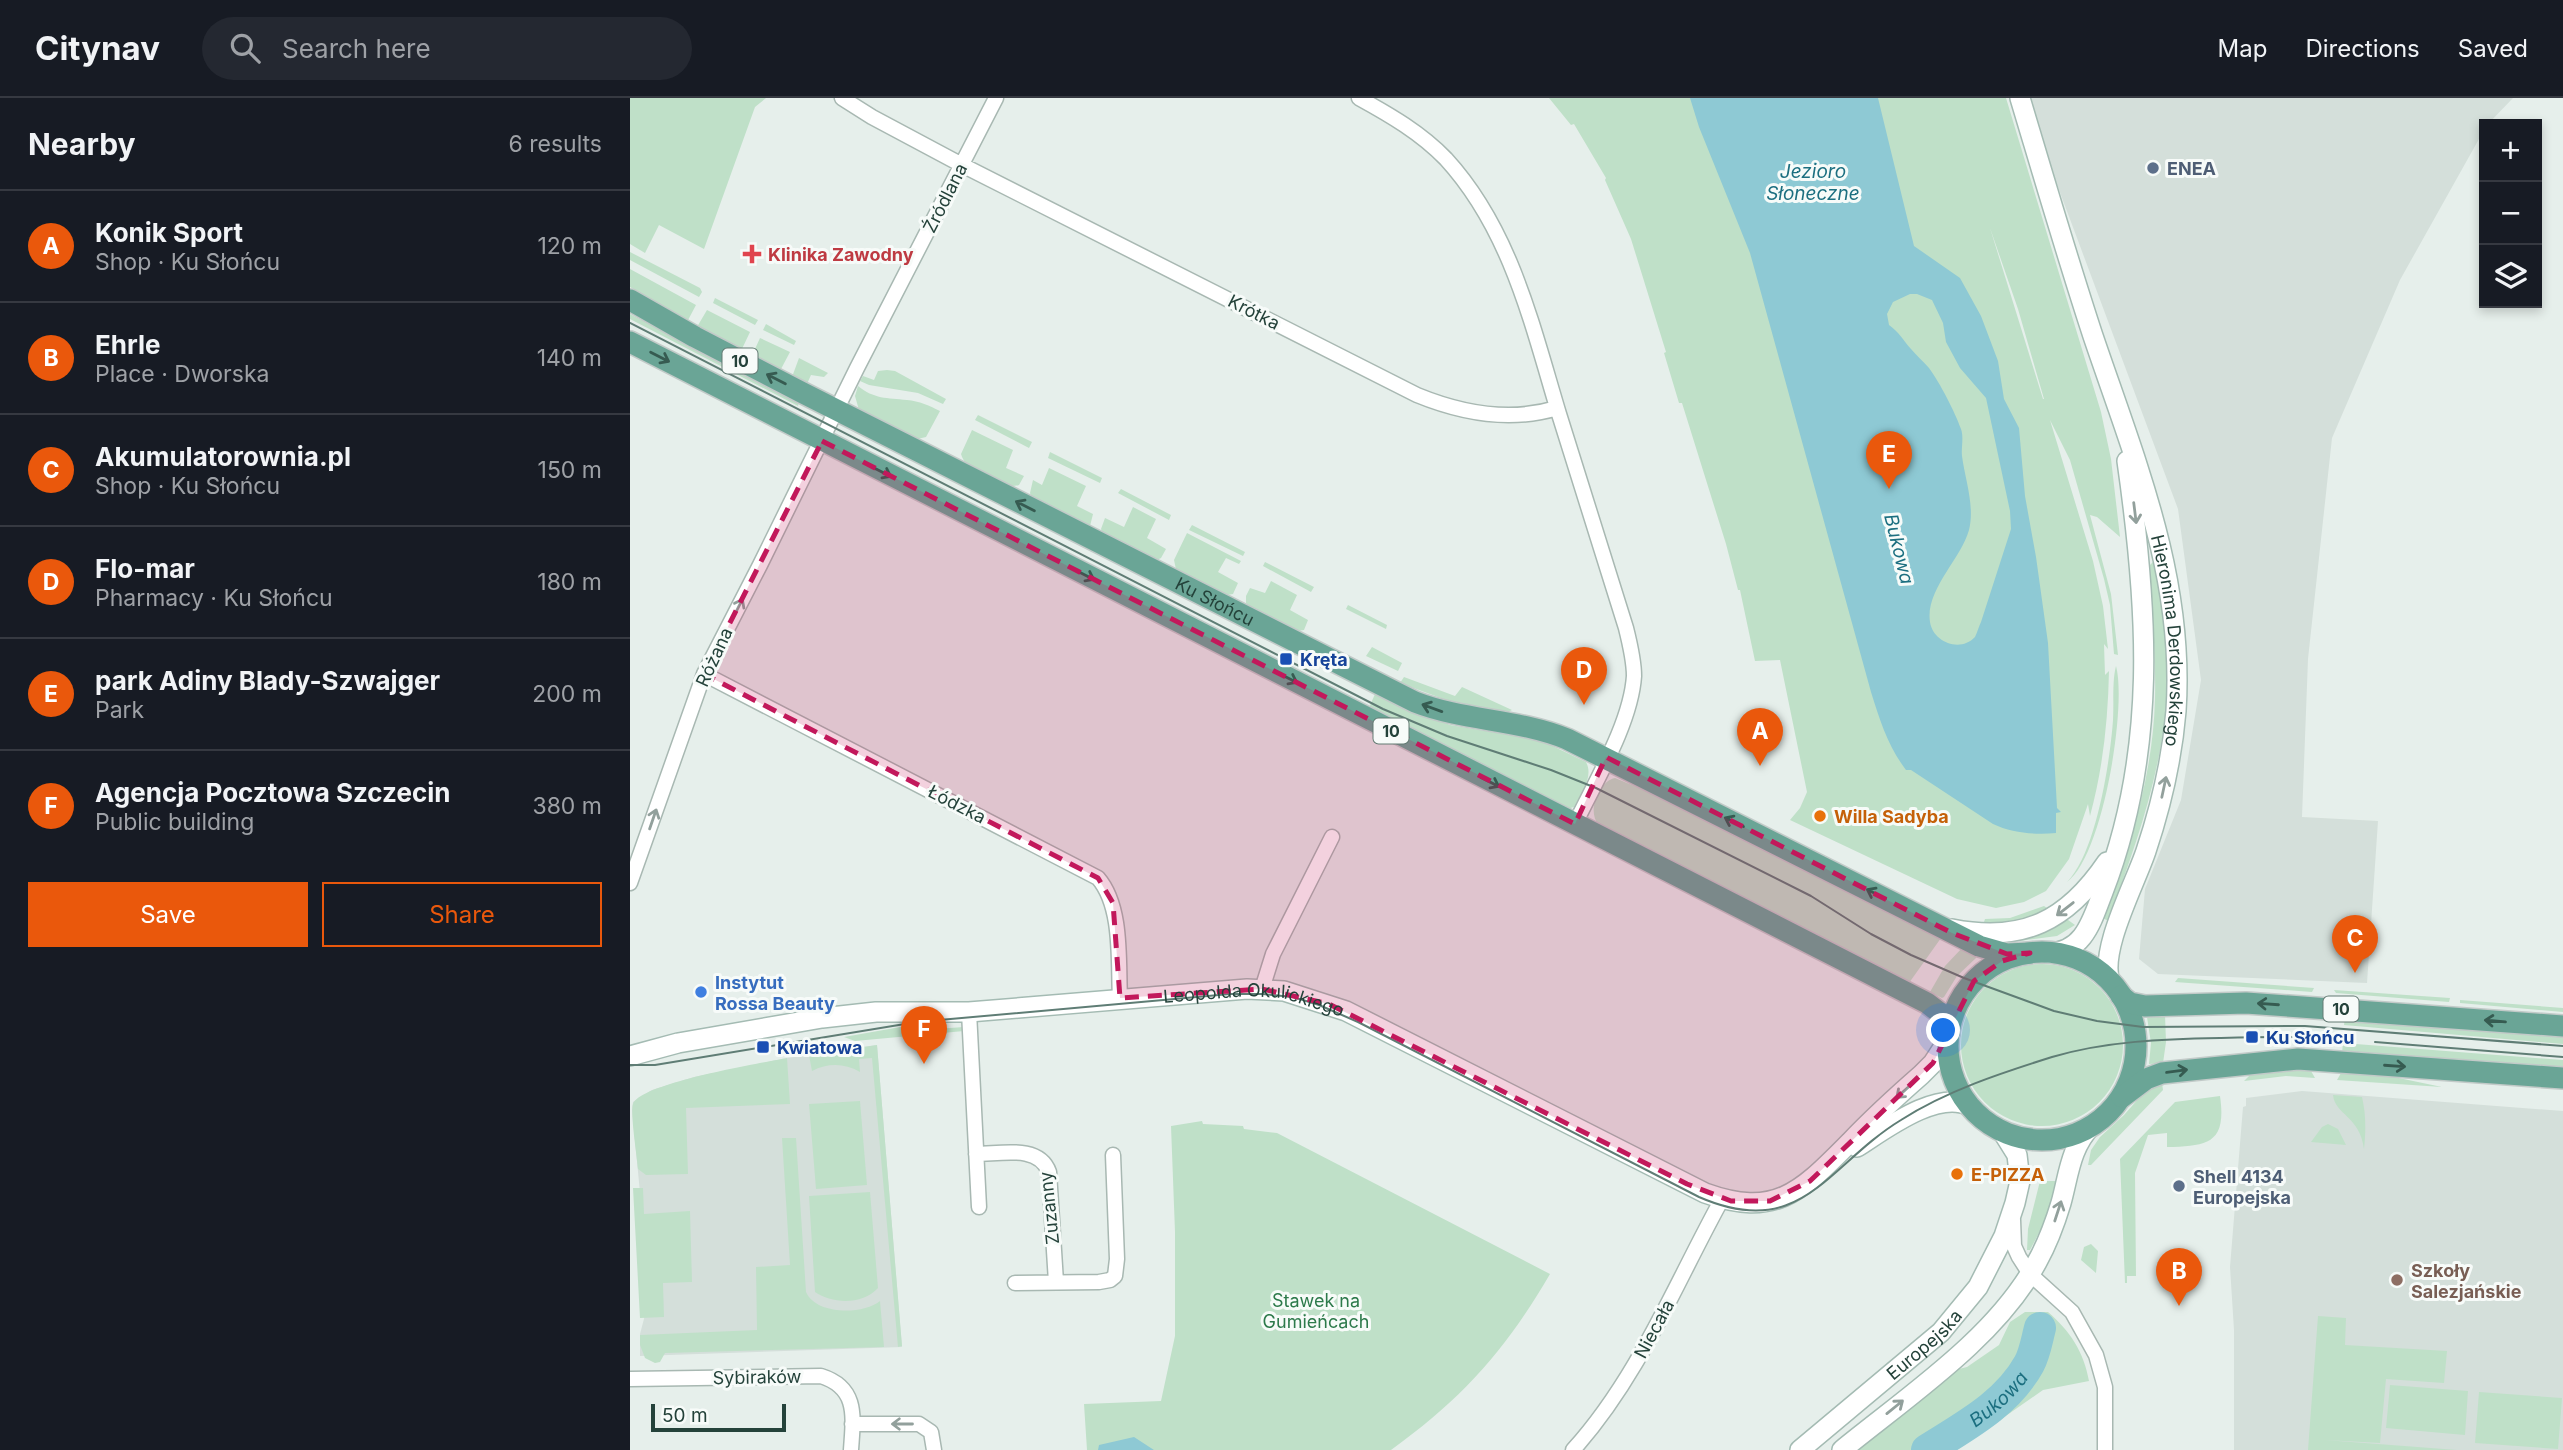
<!DOCTYPE html>
<html lang="en">
<head>
<meta charset="utf-8">
<style>
	body { margin:0; font-family:Inter,sans-serif; background:#242831; color:#f1f3f6 }
	.controls { position:absolute; right:21px; top:21px; display:grid; overflow:hidden; border-radius:0px; box-shadow:0 4px 10px #0003 }
	.controls button { width:63px; height:63px; display:grid; place-items:center; padding:0; border:0; border-bottom:2px solid #363941; background:#171b24; color:#f1f3f6; font:35px sans-serif }
	.scale { position:absolute; left:21px; bottom:18px; width:135px; box-sizing:border-box; padding-left:7px; border:4px solid #24423a; border-top:0; font-size:19px; line-height:24px; white-space:nowrap; color:#24423a; -webkit-text-stroke:5px #f7fbf9; paint-order:stroke }
	.you { position:absolute; left:1314px; top:933px; width:24px; height:24px; margin:-18px; border:5px solid #fff; border-radius:50%; background:#1a73e8; box-shadow:0 0 0 10px #1a73e833 }
	.badge { display:grid; place-items:center; width:46px; height:46px; border-radius:50%; background:#ea580c; color:#fff; font-size:23px; font-weight:700 }
	.pin { position:absolute; translate:-50% -58px; filter:drop-shadow(0 2px 4px #0008) }
	.pin::after { content:''; position:absolute; top:37px; width:24px; height:21px; background:inherit; clip-path:polygon(0 0,100% 0,50% 100%) }
	.list { margin:0; padding:0; list-style:none }
	h2 { display:flex; justify-content:space-between; align-items:center; height:91px; margin:0; padding:0 28px; font-size:30px }
	h2 small { font-size:23px; font-weight:400; color:#9ea1a6 }
	.list li { display:grid; grid-template-columns:46px 1fr auto; gap:21px; align-items:center; box-sizing:border-box; height:112px; padding:0 28px; border-top:2px solid #363941 }
	.list b { display:block; font-size:26px; white-space:nowrap }
	.list p { margin:0; font-size:23px; white-space:nowrap; color:#9ea1a6 }
	.list em { font-size:23px; font-style:normal; color:#9ea1a6 }
	.actions { display:flex; gap:14px; padding:21px 28px }
	.actions a { flex:1; padding:16px 0; border:2px solid #ea580c; border-radius:0px; text-align:center; font-size:24px; color:#ea580c }
	.actions .main { background:#ea580c; color:#fff }
	.icon { flex:none; width:38px; height:38px; fill:none; stroke:currentColor; stroke-width:2; stroke-linecap:round; stroke-linejoin:round }
	.map { position:relative; flex:none; width:1933px; height:1352px; overflow:hidden }
	header { display:flex; align-items:center; gap:42px; box-sizing:border-box; height:98px; padding:0 35px; background:#171b24; border-bottom:2px solid #363941 }
	header strong { font-size:33px }
	nav { display:flex; gap:38px; margin-inline-start:auto; font-size:24px }
	.search { width:490px; height:63px; background:#242831; display:flex; align-items:center; gap:18px; box-sizing:border-box; padding:0 24px; border-radius:38px; color:#9ea1a6; font-size:26px }
	main { display:flex }
	aside { flex:1; background:#171b24 }
	.map>svg:first-child { display:block }
</style>
</head>
<body>
<header>
<strong>Citynav</strong>
<div class="search"><svg class="icon" aria-label="search" viewBox="0 0 24 24"><circle cx="10" cy="10" r="6"/><path d="M15 15l6 6"/></svg>Search here</div>
<nav><a>Map</a><a>Directions</a><a>Saved</a></nav>
</header>
<main>
<aside>
<h2>Nearby<small>6 results</small></h2>
<ul class="list">
<li><span class="badge">A</span><div><b>Konik Sport</b><p>Shop · Ku Słońcu</p></div><em>120 m</em></li>
<li><span class="badge">B</span><div><b>Ehrle</b><p>Place · Dworska</p></div><em>140 m</em></li>
<li><span class="badge">C</span><div><b>Akumulatorownia.pl</b><p>Shop · Ku Słońcu</p></div><em>150 m</em></li>
<li><span class="badge">D</span><div><b>Flo-mar</b><p>Pharmacy · Ku Słońcu</p></div><em>180 m</em></li>
<li><span class="badge">E</span><div><b>park Adiny Blady-Szwajger</b><p>Park</p></div><em>200 m</em></li>
<li><span class="badge">F</span><div><b>Agencja Pocztowa Szczecin</b><p>Public building</p></div><em>380 m</em></li>
</ul>
<div class="actions"><a class="main">Save</a><a>Share</a></div>
</aside>
<div class="map">
<svg width="1933" height="1352" viewBox="0 0 1933 1352">
	<rect width="100%" height="100%" fill="#e6efeb"/>
	<path fill="#d4dfda" d="M1398 0H1883L1858 26H1854V32L1770 182 1702 340 1678 561 1672 719 1748 723 1737 885 1528 876 1509 861 1515 791 1551 702 1571 582 1548 411 1412 46Z
		M247 947 272 1249 10 1258V1236L15 1217 12 1115 2 1012 3 1004 22 992 64 979 157 960Z
		M1672 993 1933 1013V1352H1604V1232L1600 1169 1613 1009 1616 1008V1000Z"/>
	<path fill="#bfe0c8" fill-rule="evenodd" d="M0 0H136L125 9 74 151 29 127 15 155 0 146Z
		M919 0H1376L1471 314 1481 361 1490 439 1467 419 1460 417 1481 496 1488 557 1484 556 1480 507 1474 481 1440 362 1420 322 1463 463 1473 508 1478 551 1474 546 1475 577 1479 573C1478 622 1473 670 1460 718L1458 706 1439 761 1416 793 1394 804 1366 810 1327 801 1160 722 1170 710 1177 694 1150 562 1125 563 1110 492H1108L1096 446 1052 305H1049L1034 255 1036 254 1001 141 975 82 976 80 944 26 941 27ZM1360 130 1388 211 1414 301H1413Z
		M0 154 70 190 72 194 69 199 0 162Z
		M0 171 66 207 57 224 0 189Z
		M85 200 128 222 125 227 83 205Z
		M77 212 120 234 111 253 67 229Z
		M0 216 169 304 168 308 0 221Z
		M136 226 166 243 164 247 133 232Z
		M130 240 160 254 151 271 127 259 125 251Z
		M169 260 198 275 194 279 181 277 177 286 162 279Z
		M257 272 265 273 316 301 313 306 288 295 239 287 230 283 233 278 244 282 248 273Z
		M228 288C244 301 257 300 277 302 289 303 300 308 310 313L296 339 283 342 229 312 225 298Z
		M348 317 402 344 399 350 345 322Z
		M342 332 383 352 376 370 394 378 389 387C372 393 335 373 331 356Z
		M420 354 472 380 470 385 418 360Z
		M419 370 456 388 447 408 463 416 460 428 456 430 403 403 400 395 403 382 412 387Z
		M491 391 541 417 539 422 488 395Z
		M503 409 526 421 517 440 536 451 531 460 527 462 474 438 471 431 475 420 494 429Z
		M562 427 615 454 613 458 559 432Z
		M557 435 611 463 609 466 596 460 588 474 608 485 603 496 591 498 547 476 544 462Z
		M635 464 684 489 681 494 633 468Z
		M1523 464 1526 467C1530 492 1535 517 1537 542 1544 641 1512 731 1478 823L1473 820C1500 749 1523 678 1525 601 1526 557 1522 512 1520 467Z
		M641 483 667 497 660 512 678 522 674 532 661 534 623 514 616 505V498L620 490 635 495Z
		M718 507 757 527 756 531 716 511Z
		M742 549 772 565 768 573 736 558Z
		M1486 568C1497 608 1473 758 1437 784 1466 755 1480 664 1483 622 1484 605 1482 583 1486 568Z
		M774 579 825 598 832 589 882 612 878 614 827 606 770 585Z
		M745 596 820 627 910 642 956 664C964 679 951 695 944 709L937 711 738 612Z
		M985 680 1043 704 1311 840 1279 885 969 727C956 714 969 683 985 680Z
		M1414 808 1420 812 1390 825 1354 824 1355 821 1380 820Z
		M1434 819 1445 827 1427 838 1380 844 1373 845 1355 838Z
		M1332 850 1346 856V860L1327 878 1314 899 1312 900 1300 894 1315 868Z
		M1331 947a81 81 0 1 1 162 0a81 81 0 1 1-162 0Z
		M1548 880 1684 890 1682 894 1545 884Z
		M1704 892 1820 900 1819 904 1706 895Z
		M1830 902 1933 910V914L1830 905Z
		M1535 916 1536 944 1533 965 1519 966 1521 945 1517 919Z
		M1715 920 1933 936V946L1714 927Z
		M276 928 277 933 334 929V933L225 943 214 939Z
		M1713 945 1933 962V972L1712 955Z
		M247 947 272 1248 268 1249 242 960 229 961 230 974C214 965 198 965 182 973L179 957Z
		M157 960 160 1006 56 1010 58 1076 16 1077 8 1071C7 1058 0 1015 3 1006 11 985 132 965 157 960Z
		M1653 973H1681L1685 980 1656 978 1614 983 1621 976Z
		M1711 975 1759 978 1812 989 1707 982Z
		M1532 985 1533 992 1461 1067H1458L1461 1052 1470 1039 1494 1017 1517 991Z
		M1703 997 1732 999C1736 1016 1736 1032 1734 1051 1730 1018 1705 1017 1703 997Z
		M1590 998C1597 1046 1577 1048 1537 1049V1035L1518 1037 1505 1075 1506 1178H1497V1185H1495L1490 1061 1545 1004Z
		M230 1003 237 1087 186 1091 179 1006Z
		M572 1023 573 1026 613 1028 614 1031 647 1035 920 1176C875 1253 833 1300 761 1352H457L454 1306 531 1303 545 1238V1134L541 1028Z
		M1698 1026 1708 1031 1716 1047 1681 1044 1692 1029Z
		M152 1040H166L176 1194C186 1217 233 1217 250 1203L254 1249 35 1255 30 1264 25 1265 15 1260 10 1247V1237L127 1232 126 1169 160 1167Z
		M1410 1083H1426L1416 1121 1400 1152H1397L1398 1131Z
		M3 1090H13L14 1116 60 1113 62 1184 33 1185 34 1219 10 1220Z
		M240 1094 248 1190C233 1207 202 1206 185 1194L179 1098Z
		M1461 1146 1468 1153 1466 1175 1451 1162 1454 1149Z
		M1395 1214H1418C1440 1233 1454 1254 1459 1283L1413 1292 1327 1352H1228L1325 1272 1337 1269 1369 1247 1380 1224Z
		M1688 1218 1716 1220 1715 1247 1817 1253 1814 1285 1756 1281 1750 1345 1695 1342 1827 1352H1678Z
		M1760 1287 1838 1293 1835 1337 1756 1330Z
		M1849 1294 1932 1300 1928 1351 1845 1345Z"/>
	<path fill="#8ec9d4" fill-rule="evenodd" d="M1060 0H1248L1284 148 1330 180 1351 218 1368 263 1374 301 1389 330 1395 398 1406 459 1418 545 1427 710 1431 714 1426 715V735C1405 737 1382 735 1363 726L1281 672H1276C1258 648 1250 623 1241 594L1120 155 1069 29ZM1280 196H1287L1302 202 1313 225 1316 244 1330 270 1356 300 1380 413 1381 431 1351 524C1349 528 1347 535 1345 539 1330 555 1303 544 1300 524 1295 492 1331 461 1339 432 1345 408 1335 381 1332 358 1331 350 1334 339 1331 331 1325 314 1310 285 1299 270 1293 263 1286 257 1281 251 1273 242 1269 234 1259 227L1257 216 1263 204Z
		M504 1339 524 1352H468L469 1347Z"/>
	<g fill="none" stroke-linecap="round" stroke-linejoin="round">
		<path stroke="#8ec9d4" stroke-width="32" id="s1" d="M1297 1352C1335 1328 1377 1306 1399 1266 1405 1255 1407 1241 1410 1230"/>
		<g stroke="#a8b8b2" stroke-width="17">
			<path id="street" d="M212 0 242 19 332 67 787 297C831 315 881 324 927 310
				M729 0C760 17 791 35 816 61 881 132 902 227 929 316 951 388 974 459 996 530 1000 546 1004 562 1004 578 1001 625 965 684 945 726
				M74 576 468 780C493 809 488 864 490 900
				M0 785 74 576 130 467 227 270 366 0
				M632 891 643 856 702 739
				M339 914 349 1109
				M346 1056C370 1056 409 1046 419 1074L426 1184
				M1383 1122 1384 1148 1389 1159 1400 1176 1442 1214 1466 1257 1475 1289V1352
				M385 1185 469 1184 480 1182 485 1178 487 1161 483 1057
				M0 1281 191 1278C229 1290 223 1320 221 1352
				M222 1326H289L301 1334 304 1352
				M943 1352C1009 1279 1045 1186 1092 1101"/>
		</g>
		<g stroke="#a4bbb3" stroke-width="22">
			<g id="secondary">
				<path id="s2" d="M1390 0C1414 80 1437 159 1463 238 1505 362 1555 480 1546 613 1542 661 1531 708 1516 753 1505 786 1469 852 1480 884"/>
				<path d="M1322 831C1393 845 1437 823 1477 764"/>
				<path d="M1418 855C1454 855 1462 822 1473 794 1528 652 1518 510 1497 363"/>
				<path id="s3" d="M0 958 48 945 192 920 246 914H339L617 891 654 893 716 913 1075 1095C1147 1121 1172 1092 1220 1044 1242 1021 1267 998 1291 977L1303 965 1318 942"/>
				<path d="M1227 1049C1254 1032 1307 991 1340 1008"/>
				<path id="s4" d="M1170 1352 1311 1234 1348 1189 1374 1138 1385 1105 1390 1083 1387 1057 1372 1033"/>
				<path d="M1212 1352C1278 1298 1366 1240 1407 1164 1417 1146 1425 1125 1431 1105 1439 1076 1440 1050 1462 1027"/>
			</g>
		</g>
		<g stroke="#c2cac8" stroke-width="24">
			<g id="primary">
				<path id="s5" d="M0 202 65 239 173 295 785 604C834 623 888 621 937 641L1349 848 1377 856 1400 855"/>
				<path d="M0 244 1297 905 1310 915 1319 935"/>
				<circle cx="1412" cy="948" r="94"/>
				<path d="M1491 898 1500 905 1515 908 1616 905 1933 928"/>
				<path d="M1492 999 1516 981 1532 975 1668 961 1933 980"/>
			</g>
		</g>
		<use href="#street" stroke="#fff" stroke-width="14"/>
		<use href="#secondary" stroke="#fff" stroke-width="19"/>
		<use href="#primary" stroke="#6aa596" stroke-width="21"/>
		<path stroke="#5f7d75" stroke-width="2" d="M0 225 753 611 817 638 921 672 966 690 1181 798 1241 836 1281 857 1334 880 1424 913 1467 923 1513 929 1675 928 1933 948
			M1745 944 1933 959
			M0 967H25L287 924 600 896H633L663 899 689 907 728 924 1069 1099C1172 1144 1197 1067 1271 1022 1316 993 1371 975 1422 959 1476 943 1534 941 1590 940 1626 939 1661 938 1696 940"/>
	</g>
	<defs><path id="oneway-shaft" d="M-6 0H5M1.5-3L5.5 0L1.5 3" fill="none" stroke-width="1.6" stroke-linecap="round" stroke-linejoin="round" transform="scale(1.75)"/></defs>
	<g stroke="#365b51">
		<use href="#oneway-shaft" transform="translate(30 259) rotate(27)"/>
		<use href="#oneway-shaft" transform="translate(146 281) rotate(-153)"/>
		<use href="#oneway-shaft" transform="translate(252 374) rotate(27)"/>
		<use href="#oneway-shaft" transform="translate(395 408) rotate(-153)"/>
		<use href="#oneway-shaft" transform="translate(455 477) rotate(27)"/>
		<use href="#oneway-shaft" transform="translate(658 580) rotate(27)"/>
		<use href="#oneway-shaft" transform="translate(802 610) rotate(-160)"/>
		<use href="#oneway-shaft" transform="translate(860 684) rotate(27)"/>
		<use href="#oneway-shaft" transform="translate(1104 724) rotate(-154)"/>
		<use href="#oneway-shaft" transform="translate(1246 796) rotate(-153)"/>
		<use href="#oneway-shaft" transform="translate(1638 906) rotate(-176)"/>
		<use href="#oneway-shaft" transform="translate(1865 923) rotate(-175)"/>
		<use href="#oneway-shaft" transform="translate(1765 968) rotate(4)"/>
		<use href="#oneway-shaft" transform="translate(1547 973) rotate(-8)"/>
	</g>
	<g stroke="#92a09c">
		<use href="#oneway-shaft" transform="translate(1505 415) rotate(83)"/>
		<use href="#oneway-shaft" transform="translate(108 510) rotate(-63)"/>
		<use href="#oneway-shaft" transform="translate(1534 689) rotate(-78)"/>
		<use href="#oneway-shaft" transform="translate(23 721) rotate(-71)"/>
		<use href="#oneway-shaft" transform="translate(1435 811) rotate(142)"/>
		<use href="#oneway-shaft" transform="translate(1274 993) rotate(138)"/>
		<use href="#oneway-shaft" transform="translate(1428 1113) rotate(-72)"/>
		<use href="#oneway-shaft" transform="translate(1265 1309) rotate(-39)"/>
		<use href="#oneway-shaft" transform="translate(272 1326) rotate(180)"/>
	</g>
	<path fill="#c2185b" fill-opacity="0.2" stroke="#c2185b" stroke-width="5" stroke-dasharray="14 9" stroke-linejoin="round" d="M192 343 945 726 976 659 1322 835 1377 856 1400 855 1372 863 1344 883 1303 965 1180 1083 1140 1103H1101L1057 1086 699 906 632 891 490 900 483 805 468 780 74 576Z"/>
	<g fill="#5c6f8a" stroke="#f7fbf9" stroke-width="2.5">
		<circle cx="1523" cy="70" r="7"/>
		<circle cx="1549" cy="1088" r="7"/>
	</g>
	<path fill="#e0444e" stroke="#f7fbf9" stroke-width="2.5" d="M118.5 145.5h7v7h7v7h-7v7h-7v-7h-7v-7h7z"/>
	<g fill="#1a4fb4" stroke="#f7fbf9" stroke-width="2.5">
		<rect x="649" y="554" width="14" height="14" rx="3.5"/>
		<rect x="1615" y="932" width="14" height="14" rx="3.5"/>
		<rect x="126" y="942" width="14" height="14" rx="3.5"/>
	</g>
	<g fill="#e8710a" stroke="#f7fbf9" stroke-width="2.5">
		<circle cx="1190" cy="718" r="7"/>
		<circle cx="1327" cy="1076" r="7"/>
	</g>
	<circle fill="#3f7fe0" stroke="#f7fbf9" stroke-width="2.5" cx="71" cy="894" r="7"/>
	<circle fill="#8d6e63" stroke="#f7fbf9" stroke-width="2.5" cx="1767" cy="1182" r="7"/>
	<g text-anchor="middle" dominant-baseline="central" stroke-width="6" stroke-linejoin="round" paint-order="stroke">
		<g fill="#f7fbf9" stroke="#637a73" stroke-width="2">
			<rect x="92.5" y="250.5" width="35" height="25" rx="5"/>
			<rect x="743.5" y="620.5" width="35" height="25" rx="5"/>
			<rect x="1693.5" y="898.5" width="35" height="25" rx="5"/>
		</g>
		<g font-size="16" font-weight="bold" fill="#24423a">
			<text x="110" y="263">10</text>
			<text x="761" y="633">10</text>
			<text x="1711" y="911">10</text>
		</g>
		<g font-size="18" font-weight="bold" fill="#4e5e75" stroke="#f7fbf9" text-anchor="start">
			<text x="1537" y="70">ENEA</text>
			<text x="1563" y="1078">Shell 4134<tspan x="1563" dy="21">Europejska</tspan></text>
		</g>
		<g font-size="18" fill="#24423a" stroke="#f7fbf9">
			<text transform="translate(315 100) rotate(-63)">Źródlana</text>
			<text transform="translate(624 214) rotate(27)">Krótka</text>
			<text stroke="none"><textPath href="#s5" startOffset="658">Ku Słońcu</textPath></text>
			<text stroke="none"><textPath href="#s2" startOffset="565">Hieronima Derdowskiego</textPath></text>
			<text transform="translate(84 559) rotate(-65)">Różana</text>
			<text transform="translate(327 706) rotate(27)">Łódzka</text>
			<text stroke="none"><textPath href="#s3" startOffset="630">Leopolda Okulickiego</textPath></text>
			<text transform="translate(419 1110) rotate(-96)">Zuzanny</text>
			<text transform="translate(1024 1231) rotate(-62)">Niecała</text>
			<text stroke="none"><textPath href="#s4" startOffset="163">Europejska</textPath></text>
			<text transform="translate(127 1279) rotate(-1)">Sybiraków</text>
		</g>
		<g font-size="18" font-weight="bold" fill="#be3a42" stroke="#f7fbf9" text-anchor="start">
			<text x="138" y="156">Klinika Zawodny</text>
		</g>
		<g font-size="18" font-weight="bold" fill="#164399" stroke="#f7fbf9" text-anchor="start">
			<text x="670" y="561">Kręta</text>
			<text x="1636" y="939">Ku Słońcu</text>
			<text x="147" y="949">Kwiatowa</text>
		</g>
		<g font-size="18" font-weight="bold" fill="#c56008" stroke="#f7fbf9" text-anchor="start">
			<text x="1204" y="718">Willa Sadyba</text>
			<text x="1341" y="1076">E-PIZZA</text>
		</g>
		<g font-size="18" font-weight="bold" fill="#366cbe" stroke="#f7fbf9" text-anchor="start">
			<text x="85" y="884">Instytut<tspan x="85" dy="21">Rossa Beauty</tspan></text>
		</g>
		<g font-size="18" font-weight="bold" fill="#785e54" stroke="#f7fbf9" text-anchor="start">
			<text x="1781" y="1172">Szkoły<tspan x="1781" dy="21">Salezjańskie</tspan></text>
		</g>
		<g font-size="18" fill="#2d7a4b" stroke="#f7fbf9">
			<text x="686" y="1202">Stawek na<tspan x="686" dy="21">Gumieńcach</tspan></text>
		</g>
		<g font-size="19" font-style="italic" fill="#1c6f80" stroke="#f7fbf9">
			<text x="1183" y="73">Jezioro<tspan x="1183" dy="22">Słoneczne</tspan></text>
			<text transform="translate(1269 451) rotate(76)">Bukowa</text>
			<text stroke="none"><textPath href="#s1" startOffset="88">Bukowa</textPath></text>
		</g>
	</g>
</svg>
<div class="controls">
<button>+</button>
<button>−</button>
<button><svg class="icon" aria-label="layers" viewBox="0 0 24 24"><path d="M12 4l9 5-9 5-9-5zM3 14l9 5 9-5"/></svg></button>
</div>
<div class="scale">50 m</div>
<div class="you"></div>
<div class="pin badge" style="left:1130px;top:668px">A</div>
<div class="pin badge" style="left:1549px;top:1208px">B</div>
<div class="pin badge" style="left:1725px;top:875px">C</div>
<div class="pin badge" style="left:954px;top:607px">D</div>
<div class="pin badge" style="left:1259px;top:391px">E</div>
<div class="pin badge" style="left:294px;top:966px">F</div>
</div>
</main>
</body>
</html>
